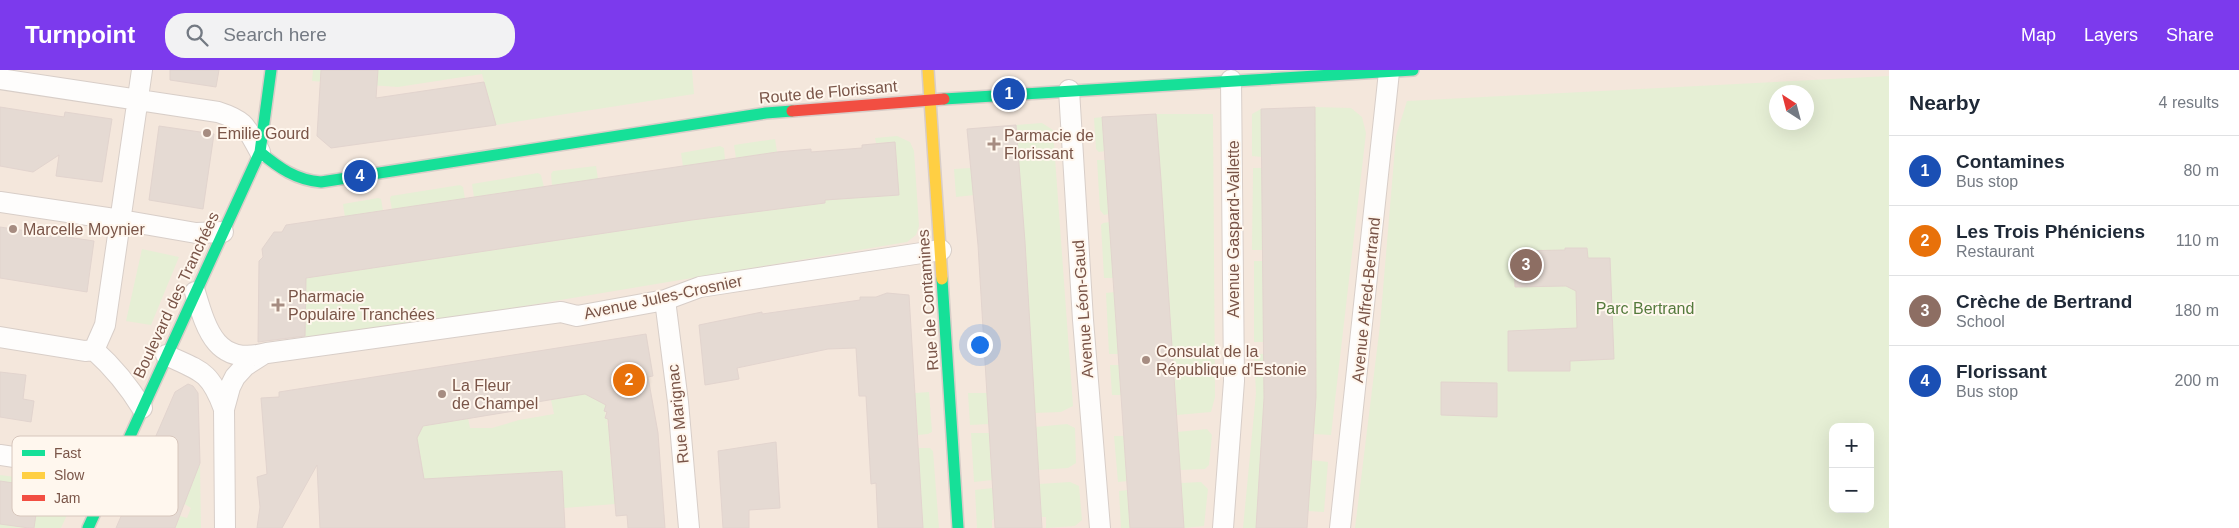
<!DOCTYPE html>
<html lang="en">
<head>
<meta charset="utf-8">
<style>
	body { margin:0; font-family:Arial,sans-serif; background:#f2f2f3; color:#1f2937 }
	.controls { position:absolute; right:15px; bottom:15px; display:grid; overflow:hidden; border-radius:10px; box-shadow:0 5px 20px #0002 }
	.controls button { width:45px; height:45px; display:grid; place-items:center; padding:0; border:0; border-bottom:1px solid #e0e1e3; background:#fff; color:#1f2937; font:25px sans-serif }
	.compass { position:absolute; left:1769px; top:15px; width:45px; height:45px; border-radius:50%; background:#fff; box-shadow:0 5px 20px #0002; rotate:324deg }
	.you { position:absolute; left:979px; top:274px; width:18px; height:18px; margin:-12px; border:4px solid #fff; border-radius:50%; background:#1a73e8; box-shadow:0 0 0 8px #1a73e833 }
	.badge { display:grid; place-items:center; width:32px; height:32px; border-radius:50%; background:#7c3aed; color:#fff; font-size:16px; font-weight:700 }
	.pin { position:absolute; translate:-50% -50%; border:2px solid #fff; box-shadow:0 1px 5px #0006 }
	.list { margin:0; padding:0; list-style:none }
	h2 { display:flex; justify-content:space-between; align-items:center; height:65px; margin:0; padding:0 20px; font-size:21px }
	h2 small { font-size:16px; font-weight:400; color:#747a83 }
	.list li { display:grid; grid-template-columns:32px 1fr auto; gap:15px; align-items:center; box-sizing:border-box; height:70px; padding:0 20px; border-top:1px solid #e0e1e3 }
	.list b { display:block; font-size:19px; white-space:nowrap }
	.list p { margin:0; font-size:16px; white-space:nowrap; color:#747a83 }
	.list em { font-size:16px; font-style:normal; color:#747a83 }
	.icon { flex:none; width:28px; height:28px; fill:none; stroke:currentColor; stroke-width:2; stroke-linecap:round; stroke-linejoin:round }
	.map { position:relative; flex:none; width:1889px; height:458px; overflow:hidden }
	header { display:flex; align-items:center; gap:30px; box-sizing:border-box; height:70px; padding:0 25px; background:#7c3aed; color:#fff }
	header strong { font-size:24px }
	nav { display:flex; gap:28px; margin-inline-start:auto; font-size:18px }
	.search { width:350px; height:45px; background:#f2f2f3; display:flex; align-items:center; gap:12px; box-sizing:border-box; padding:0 18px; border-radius:20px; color:#747a83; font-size:19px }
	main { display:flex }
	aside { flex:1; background:#fff }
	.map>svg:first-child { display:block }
</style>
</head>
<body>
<header>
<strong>Turnpoint</strong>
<div class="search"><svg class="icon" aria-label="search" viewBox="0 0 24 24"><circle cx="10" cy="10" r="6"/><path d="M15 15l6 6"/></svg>Search here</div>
<nav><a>Map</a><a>Layers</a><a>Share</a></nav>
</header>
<main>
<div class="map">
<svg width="1889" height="458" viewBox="0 0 1889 458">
	<rect width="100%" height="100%" fill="#f8f2ec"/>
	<path fill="#f4e7dc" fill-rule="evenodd" d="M0 0H1889V458H0ZM1776 22H1806V52H1776ZM1833 357H1870V439H1833Z"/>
	<path fill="#e6efd5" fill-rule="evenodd" d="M313 0H481L482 2V0H692L694 24 496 55 482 4 398 17 312 11Z
		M1889 6V458H1355L1380 255 1396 66 1407 31ZM1776 22H1806V52H1776ZM1833 357H1870V439H1833Z
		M1315 37 1351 38 1362 47 1366 63 1331 365 1314 364 1316 327Z
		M1261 39 1262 87 1252 86V44Z
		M1156 44H1213L1215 327 1211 342 1177 345Z
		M1102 47 1105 81 1099 82 1096 79 1094 48Z
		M1042 53 1053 60 1073 336 1061 342 1034 343 1016 55Z
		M897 66 910 72 914 81 919 156 916 165 907 172 364 263 363 261 305 267 306 208 692 150 825 133V130L899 125 895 72 876 73 875 68Z
		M775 69 777 82 736 88 734 75Z
		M720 76 724 78 725 90 683 96 681 83Z
		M1097 90H1105L1109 144 1104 145 1100 140Z
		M596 96 598 109 552 116 551 104 553 101Z
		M971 98 974 125 956 127 954 99Z
		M1253 98H1262L1263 180H1252Z
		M538 103 541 105 544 117 474 127 472 114Z
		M460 115 463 117 465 129 392 140 390 129 391 126Z
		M378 128 381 129 383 141 345 147 343 134Z
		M1110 152 1114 208H1104L1101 155 1103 153Z
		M142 179 179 187 151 255 126 251Z
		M1254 191H1263L1264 272H1254Z
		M1115 222 1119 284H1109L1106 223Z
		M1254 284H1264V328L1256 458H1243L1256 323Z
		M1110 295H1120L1122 325H1112Z
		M570 320 605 328 603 334 606 335 605 348 608 349 607 355 611 357 612 371H609L615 434 564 438 561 401 424 409 415 357 468 348 470 358H492L519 350 554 344 551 330 571 327Z
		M929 322 932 362 928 364 918 365 915 323Z
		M968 323H987L989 354 970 355Z
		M1067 354 1075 358 1076 393 1068 398 1038 400 1035 357Z
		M1207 359 1212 365 1209 395 1205 399 1180 400 1177 362Z
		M971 363H989L992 410 974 412Z
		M1114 366H1124L1127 411 1118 412Z
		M918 378H930L933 381 939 458H923Z
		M1312 390 1328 392 1324 442 1308 441Z
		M200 393 201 458H175L180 446 187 448 191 438 183 433Z
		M0 405 60 413C80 424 68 442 61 458H0Z
		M1070 412 1079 416 1082 450 1075 456 1046 458V447H1041L1039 414Z
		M1201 412 1208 419 1204 456 1184 458 1181 413Z
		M993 418 995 449 992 450V458H977L975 420Z
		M1128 420 1130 458H1121L1119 421Z"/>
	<path fill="#e5dad3" stroke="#e2d4ce" d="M170 0H219L216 17 170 10Z
		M321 0H378L376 28 484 12 496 55 331 78 317 66Z
		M0 37 64 47 65 42 112 49 102 112 56 106 59 85 33 102 0 96Z
		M1315 37 1316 327 1307 458H1256L1264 328 1261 39Z
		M1156 44 1161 110 1184 458H1130L1102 47Z
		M1016 55 1025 172 1042 458H995L978 175 967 59Z
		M159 56 214 64 203 139 149 130Z
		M895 72 899 125 825 130V133L692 150 306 208 305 266 258 272 259 191 263 187 262 179 274 162H282L286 155 777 82 811 79V82L862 78V75Z
		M0 157 94 171 87 222 0 208Z
		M1565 178H1587L1588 188H1610L1614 289 1570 291V301H1508V261L1577 258 1576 221 1566 216 1515 217 1514 181 1565 180Z
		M887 223 909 225 923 458H878L876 413 871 414 866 326H859L856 278 828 279 737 298 739 309 705 315 699 255 762 242V244L860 230V227H876Z
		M646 264 653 306 648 307 658 363 665 458H628L627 445 616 446 608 349 605 348 607 342 604 341 606 335 585 324 519 335 520 340 423 356 417 368 424 409 562 401 565 458H320L317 395 282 458H257L260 437 257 407 267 404 261 328 279 327V322Z
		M0 302 26 305 23 329 34 331 31 352 0 347Z
		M1441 312 1497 313V347L1441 345Z
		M188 314 193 316 198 323 200 393 175 458H116L175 322Z
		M776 372 780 438 749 440V458H723L718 381Z
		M0 411 40 417 41 411 60 413 70 421 62 438 39 427V424L34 458H29L0 454Z"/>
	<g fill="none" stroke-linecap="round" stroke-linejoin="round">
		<g stroke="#d8cec8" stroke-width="22">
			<path id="street" d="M0 9 218 42C246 51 246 57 260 82
				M1069 20 1083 250 1100 458
				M0 132 121 150 196 163 223 162
				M195 222C207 262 217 296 267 283L561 242 577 246 665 230 700 217 941 180
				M665 230 678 332 689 458
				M0 267 85 281 94 280C114 298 128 315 142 338
				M94 280 105 255 142 0
				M166 285C201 301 210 301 224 339
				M0 385 113 402
				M225 458 224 339 230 317 235 307 245 296 262 285
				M1223 458 1234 311 1231 10
				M1340 458 1389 2"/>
		</g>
		<g stroke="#d8cdc8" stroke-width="14">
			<path id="fast" d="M944 29 1413 0
				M260 82C279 98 296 110 321 112L766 43 792 41
				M942 209 958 458
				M88 458 260 82 271 0"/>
		</g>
		<g stroke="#d8cdc8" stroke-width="14">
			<path id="slow" d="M928 0 942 209"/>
		</g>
		<g stroke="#d8cdc8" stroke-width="14">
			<path id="jam" d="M792 41 944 29"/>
		</g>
		<use href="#street" stroke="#fefdfc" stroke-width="20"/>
		<use href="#fast" stroke="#16e098" stroke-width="11"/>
		<use href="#slow" stroke="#ffcf43" stroke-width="11"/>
		<use href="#jam" stroke="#f24e42" stroke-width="11"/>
	</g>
	<g fill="#a68c81" stroke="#fff7ee" stroke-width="2">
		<circle cx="207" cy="63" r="5"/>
		<path d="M991.5 66.5h5v5h5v5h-5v5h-5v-5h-5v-5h5z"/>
		<circle cx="13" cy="159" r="5"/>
		<path d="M275.5 227.5h5v5h5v5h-5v5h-5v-5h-5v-5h5z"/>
		<circle cx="1146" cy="290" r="5"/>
		<circle cx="442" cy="324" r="5"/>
	</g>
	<g text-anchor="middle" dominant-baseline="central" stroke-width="4" stroke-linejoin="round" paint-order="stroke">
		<g font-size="16" fill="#7a5548" stroke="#fff7ee">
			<text transform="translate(828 22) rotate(-5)">Route de Florissant</text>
			<text transform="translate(1233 159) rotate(-90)">Avenue Gaspard-Vallette</text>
			<text transform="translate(176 225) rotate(-65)">Boulevard des Tranchées</text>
			<text transform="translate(663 227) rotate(-12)">Avenue Jules-Crosnier</text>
			<text transform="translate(928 230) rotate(-94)">Rue de Contamines</text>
			<text transform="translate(1366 230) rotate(-84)">Avenue Alfred-Bertrand</text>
			<text transform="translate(1083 239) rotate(-94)">Avenue Léon-Gaud</text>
			<text transform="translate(678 344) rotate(-96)">Rue Marignac</text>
		</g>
		<g font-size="16" fill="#7a5548" stroke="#fff7ee" text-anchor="start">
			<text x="217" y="63">Emilie Gourd</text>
			<text x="1004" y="65">Parmacie de<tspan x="1004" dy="18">Florissant</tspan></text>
			<text x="23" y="159">Marcelle Moynier</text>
			<text x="288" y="226">Pharmacie<tspan x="288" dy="18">Populaire Tranchées</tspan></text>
			<text x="1156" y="281">Consulat de la<tspan x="1156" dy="18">République d'Estonie</tspan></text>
			<text x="452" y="315">La Fleur<tspan x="452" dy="18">de Champel</tspan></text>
		</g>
		<g font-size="16" fill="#547a3c" stroke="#fff7ee">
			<text x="1645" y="238">Parc Bertrand</text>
		</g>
	</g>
	<rect x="12" y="366" width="166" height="80" rx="8" fill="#fff7ee" stroke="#d7c6bc" stroke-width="1"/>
	<rect x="22" y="380" width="23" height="6" fill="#16e098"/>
	<rect x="22" y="402" width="23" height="7" fill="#ffcf43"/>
	<rect x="22" y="425" width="23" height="6" fill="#f24e42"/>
	<g font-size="14" fill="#7a5548">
		<text x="54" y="388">Fast</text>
		<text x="54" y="410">Slow</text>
		<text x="54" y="433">Jam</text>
	</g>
</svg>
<div class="controls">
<button>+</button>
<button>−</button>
</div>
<svg class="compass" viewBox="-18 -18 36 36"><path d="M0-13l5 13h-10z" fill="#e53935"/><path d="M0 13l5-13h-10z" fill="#747a83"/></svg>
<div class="you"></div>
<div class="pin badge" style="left:1009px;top:24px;background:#1a4fb4">1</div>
<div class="pin badge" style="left:629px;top:310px;background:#e8710a">2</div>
<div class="pin badge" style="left:1526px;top:195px;background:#8d6e63">3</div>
<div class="pin badge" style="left:360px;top:106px;background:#1a4fb4">4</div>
</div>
<aside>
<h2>Nearby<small>4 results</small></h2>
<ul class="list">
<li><span class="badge" style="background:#1a4fb4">1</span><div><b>Contamines</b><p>Bus stop</p></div><em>80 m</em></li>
<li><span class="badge" style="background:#e8710a">2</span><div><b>Les Trois Phéniciens</b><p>Restaurant</p></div><em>110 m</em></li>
<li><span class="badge" style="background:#8d6e63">3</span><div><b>Crèche de Bertrand</b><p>School</p></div><em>180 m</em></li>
<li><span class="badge" style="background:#1a4fb4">4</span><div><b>Florissant</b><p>Bus stop</p></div><em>200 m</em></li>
</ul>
</aside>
</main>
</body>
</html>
